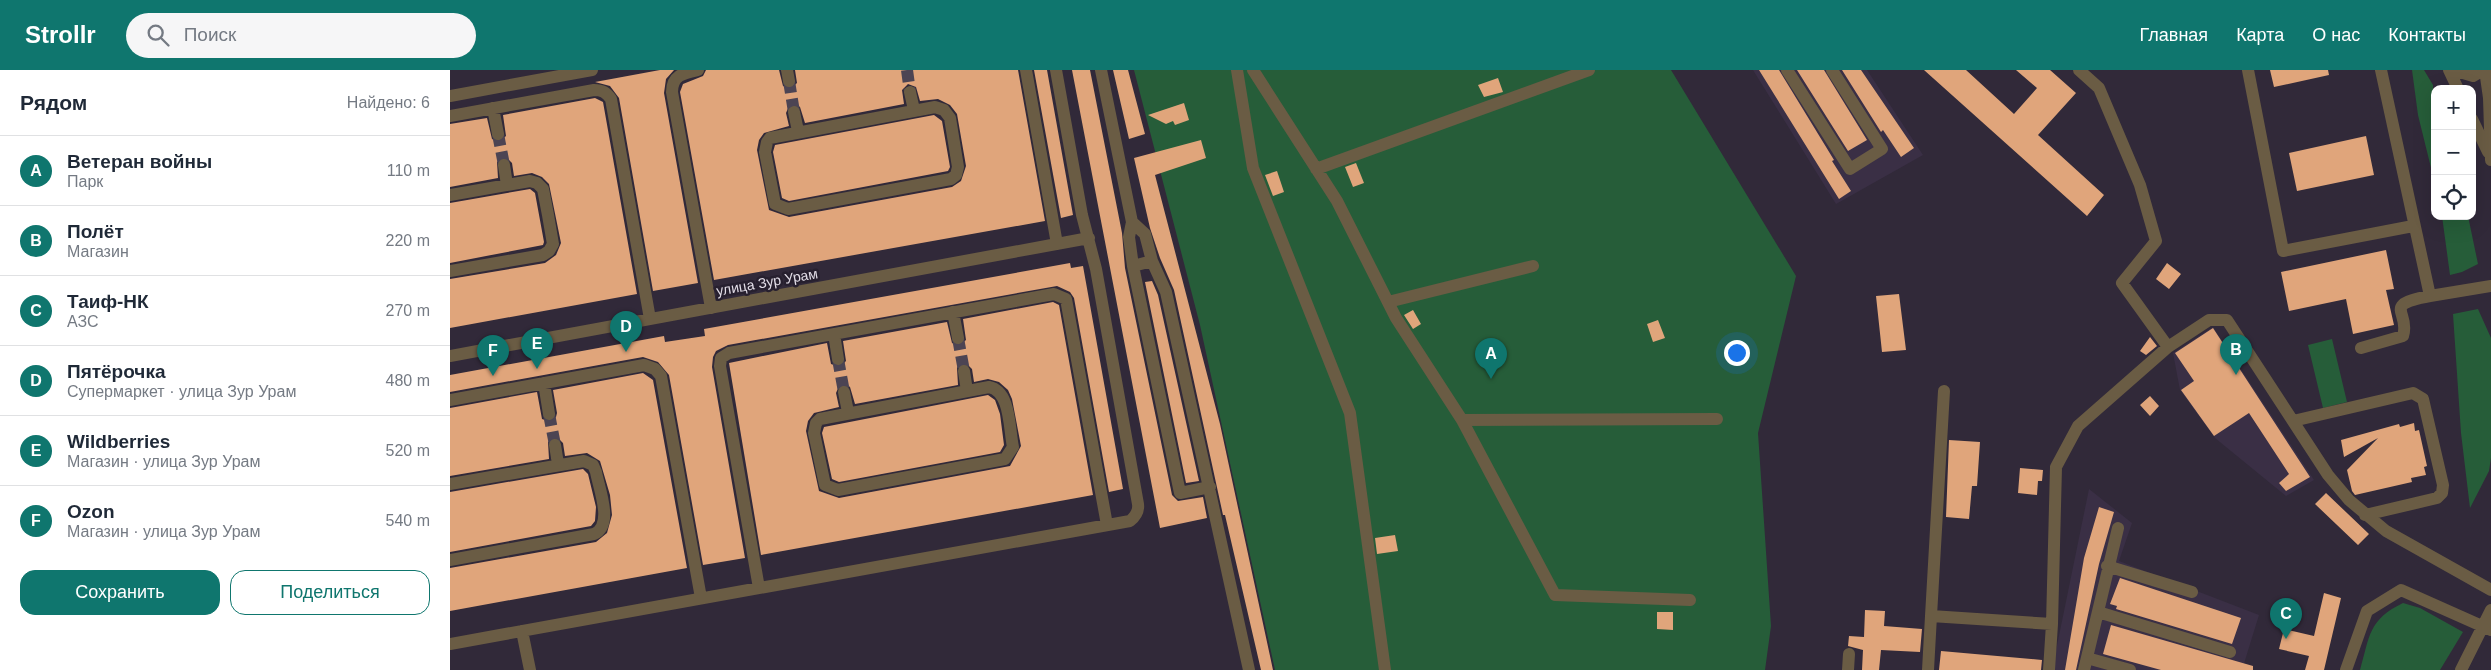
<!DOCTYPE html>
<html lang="ru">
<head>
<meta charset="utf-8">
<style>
	body { margin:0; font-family:Helvetica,sans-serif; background:#f6f6f7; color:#1f2937 }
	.controls { position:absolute; right:15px; top:15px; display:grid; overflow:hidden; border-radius:10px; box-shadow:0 5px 20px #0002 }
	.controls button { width:45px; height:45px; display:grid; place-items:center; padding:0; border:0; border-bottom:1px solid #e0e1e3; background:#fff; color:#1f2937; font:25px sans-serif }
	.you { position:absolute; left:1286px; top:282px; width:18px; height:18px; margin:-12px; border:4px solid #fff; border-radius:50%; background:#1a73e8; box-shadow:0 0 0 8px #1a73e833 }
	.badge { display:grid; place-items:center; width:32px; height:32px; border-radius:50%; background:#0f766e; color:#fff; font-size:16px; font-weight:700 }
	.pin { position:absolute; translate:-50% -41px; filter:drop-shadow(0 1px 2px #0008) }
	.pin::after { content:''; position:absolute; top:26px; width:18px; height:15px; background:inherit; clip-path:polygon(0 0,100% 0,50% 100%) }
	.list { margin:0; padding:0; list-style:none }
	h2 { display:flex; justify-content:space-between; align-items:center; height:65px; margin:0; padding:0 20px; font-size:21px }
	h2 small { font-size:16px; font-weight:400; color:#747a83 }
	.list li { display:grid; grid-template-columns:32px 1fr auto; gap:15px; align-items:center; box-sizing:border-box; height:70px; padding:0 20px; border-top:1px solid #e0e1e3 }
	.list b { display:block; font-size:19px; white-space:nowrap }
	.list p { margin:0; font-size:16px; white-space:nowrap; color:#747a83 }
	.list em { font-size:16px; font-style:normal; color:#747a83 }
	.actions { display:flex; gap:10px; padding:15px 20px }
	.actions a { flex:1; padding:11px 0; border:1px solid #0f766e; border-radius:15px; text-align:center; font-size:18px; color:#0f766e }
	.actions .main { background:#0f766e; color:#fff }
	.icon { flex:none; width:28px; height:28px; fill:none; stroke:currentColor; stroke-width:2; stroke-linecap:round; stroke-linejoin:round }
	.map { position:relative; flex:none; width:2041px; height:600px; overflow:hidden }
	header { display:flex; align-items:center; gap:30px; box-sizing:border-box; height:70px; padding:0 25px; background:#0f766e; color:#fff }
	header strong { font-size:24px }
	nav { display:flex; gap:28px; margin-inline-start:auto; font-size:18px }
	.search { width:350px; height:45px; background:#f6f6f7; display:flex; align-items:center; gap:12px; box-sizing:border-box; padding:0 18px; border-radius:28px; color:#747a83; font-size:19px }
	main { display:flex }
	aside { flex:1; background:#fff }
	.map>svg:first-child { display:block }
</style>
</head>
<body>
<header>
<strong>Strollr</strong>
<div class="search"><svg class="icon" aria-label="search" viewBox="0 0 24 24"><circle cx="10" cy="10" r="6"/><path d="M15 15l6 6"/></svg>Поиск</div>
<nav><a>Главная</a><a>Карта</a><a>О нас</a><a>Контакты</a></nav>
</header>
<main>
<aside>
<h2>Рядом<small>Найдено: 6</small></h2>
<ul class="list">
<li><span class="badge">A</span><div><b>Ветеран войны</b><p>Парк</p></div><em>110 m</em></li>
<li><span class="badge">B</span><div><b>Полёт</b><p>Магазин</p></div><em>220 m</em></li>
<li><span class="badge">C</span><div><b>Таиф-НК</b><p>АЗС</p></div><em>270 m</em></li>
<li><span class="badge">D</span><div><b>Пятёрочка</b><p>Супермаркет · улица Зур Урам</p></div><em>480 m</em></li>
<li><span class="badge">E</span><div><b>Wildberries</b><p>Магазин · улица Зур Урам</p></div><em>520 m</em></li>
<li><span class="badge">F</span><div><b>Ozon</b><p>Магазин · улица Зур Урам</p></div><em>540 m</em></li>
</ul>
<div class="actions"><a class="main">Сохранить</a><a>Поделиться</a></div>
</aside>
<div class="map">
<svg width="2041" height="600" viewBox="0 0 2041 600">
	<rect width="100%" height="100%" fill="#312939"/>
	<path fill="#3a2f45" d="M1303 0H1417L1473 85 1386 134Z
		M1763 257 1864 410 1836 426 1765 368 1730 320 1723 283Z
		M1639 419 1682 453 1669 491 1809 545 1792 600H1602Z"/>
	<path fill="#265d39" d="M684 0H1221L1346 206 1308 363 1321 556 1315 600H825L750 255Z
		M1962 0H1974L1983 15 1985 114 1968 45Z
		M1992 146H2018L2028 194 2012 202 2000 205Z
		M2028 239 2041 268V388L2039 401 2020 438 2011 363 2003 244Z
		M1882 269 1897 332 1873 338 1858 275Z
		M1953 533 1970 538 2013 562 1990 600H1910C1920 566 1918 550 1953 533Z"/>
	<path fill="#e0a57b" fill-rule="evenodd" d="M210 0H224L216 9 214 23 248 213 203 221 169 28 160 16 145 12Z
		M256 0H329L333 16 340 19 347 13 345 0H568L595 151 264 210 230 22 233 14 253 6ZM458 14 466 17 470 31 488 29 500 35 507 44 516 96 511 111 502 117 339 147 319 140 307 80 309 70 314 63 339 56 336 43 339 36 346 34 350 37 355 53 454 34 452 20Z
		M584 0H597L623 145 611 148Z
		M622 0H640L672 163 675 198 722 425 728 431 753 427 757 448 710 458Z
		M663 0H678L695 64 679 69Z
		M1309 0H1329L1384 90 1382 91 1401 121 1389 129Z
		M1347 0H1374L1417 70 1398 81Z
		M1392 0H1411L1464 78 1451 87 1433 60 1431 62Z
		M1474 0H1516L1564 44 1587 18 1566 0H1600L1626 23 1588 65 1654 125 1637 146Z
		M1820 0H1878L1879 5 1824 17Z
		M1048 8 1053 22 1034 27 1028 15Z
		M145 28 153 32 187 224 0 258V209L95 193 106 185 111 173 99 114 92 107 82 103 64 106 62 93 57 88 52 87 47 92 48 108 0 117V54L37 48 42 69 49 72 56 66 53 45Z
		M734 33 739 50 725 55 723 51 716 54 698 45Z
		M484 45 492 51 500 97 498 101 339 131 332 128 323 82 325 75Z
		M1916 66 1924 105 1847 121 1839 83Z
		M751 70 756 88 705 105 770 354 823 600H811L775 445H773L724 220 710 188 700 158 684 88Z
		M906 93 914 113 903 117 895 97Z
		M827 101 834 122 823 126 815 105Z
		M80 119 85 123 94 172 93 175 0 193V133Z
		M1936 180 1944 219 1936 220 1944 255 1903 264 1896 229 1839 241 1831 202Z
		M620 193 621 198 633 196 673 419 659 422 624 228 620 222 607 216 278 275 266 281 263 287 262 297 295 488 253 495 219 305 208 292 193 287 0 322V305L214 266 215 272 255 266 254 259Z
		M1717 193 1731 204 1719 219 1706 209Z
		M702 211 708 225 749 411 736 413 695 212Z
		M1449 224 1456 280 1432 282 1426 226Z
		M603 232 609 235 643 425 311 485 279 293 377 273 381 294 390 297 396 291 393 271 497 252 502 273 509 276 516 270 513 249ZM516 293 522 299 524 312 538 309 549 312 558 320 562 329 571 376 560 396 389 428 369 421 356 361 358 351 364 343 389 337 386 323 389 316 396 314 400 317 405 334 508 315 507 298 509 294Z
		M963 240 971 254 963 259 954 245Z
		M1208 250 1215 268 1203 272 1197 254Z
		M1763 258 1860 407 1836 421 1829 413 1839 404 1799 343 1764 366 1731 320 1744 311 1725 283Z
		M1700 267 1707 276 1696 285 1690 281Z
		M193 303 203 310 237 498 0 541V498L146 472 157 463 162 445 160 425 150 391 137 383 115 386 113 373 107 367H103L98 372 99 389 0 406V338L87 322 92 349 101 352 106 347 107 343 103 320Z
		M538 325 545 330 550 344 554 375 550 382 389 412 382 409 372 363 374 357Z
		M1700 326 1709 336 1700 346 1690 335Z
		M1964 353 1965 361 1969 360 1977 396 1974 397 1976 405 1961 408 1962 412 1905 425 1902 421 1897 400 1928 368 1894 387 1891 370 1949 354 1950 357Z
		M1499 370 1530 372 1527 416H1522L1519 449 1496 447Z
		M1570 398 1593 400 1592 411H1588L1587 425 1568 423Z
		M133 399 138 404 146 437 145 451 141 456 0 482V422Z
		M1876 423 1919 464 1908 475 1865 434Z
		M1649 437 1664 442 1649 494 1626 600H1615L1634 488Z
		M945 465 948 481 927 484 925 468Z
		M1670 508 1791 548 1782 574 1666 539 1667 536 1660 534Z
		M1874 523 1891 528 1874 600H1855L1859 586 1829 579 1834 559 1864 566Z
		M1415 540 1435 541 1434 556 1472 559 1470 582 1431 580 1429 600H1412L1413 580 1398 576 1399 566 1414 567Z
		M1207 542H1223V560L1207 559Z
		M1661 555 1803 596V600H1711L1653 584Z
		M1491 581 1592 590 1591 600H1489Z"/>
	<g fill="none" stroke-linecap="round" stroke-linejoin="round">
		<path stroke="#4c4453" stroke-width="12" stroke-dasharray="12 6" stroke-linecap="butt" d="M457 0 460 22
			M339 11 344 42
			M48 64 54 95
			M508 268 514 301
			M388 289 394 322
			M99 344 105 375"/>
		<path stroke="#6a5c44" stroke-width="12" d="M248 0C234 3 222 5 222 22L261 238
			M337 0 339 11
			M576 0 607 174
			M651 0 682 152 695 164 702 191 716 222 799 600
			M787 0 803 98 900 343 935 600
			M803 0 887 131 946 248 1012 350 1105 525 1240 530
			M1337 0 1400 99 1432 79 1382 0
			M1629 0 1649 18 1690 115 1706 171 1672 213 1718 277
			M1798 0 1833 181 1963 156
			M1931 0 1980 226 2041 216
			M1999 0 2008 19
			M2003 0 2023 6 2033 0
			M2035 0 2039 28 2041 90
			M460 22 464 40
			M0 26 142 0
			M485 37 494 40 500 48 508 97 506 105 501 109 338 139 325 134 315 82 317 72 320 68Z
			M43 38 48 64
			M344 42 348 61
			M0 46 144 20C152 20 156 22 161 29L200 249
			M2022 49 2038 82
			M54 95 57 115
			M866 99 1139 0
			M0 125 80 111 87 113 93 119 98 145 103 174 99 181 93 185 0 201
			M682 152 679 167 683 196
			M702 191 683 196 730 423 760 417
			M938 232 1083 196
			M503 242 508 268
			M384 264 388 289
			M1911 278 1953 266C1961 242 1930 235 1980 226
			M0 286 639 168
			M514 301 517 321
			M94 313 99 344
			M539 317C561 321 559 359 563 377L555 389 388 420 375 415 364 363 366 353 370 349Z
			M1494 321 1481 546 1602 554 1599 600
			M394 322 398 342
			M0 330 194 295 205 299 211 306 251 528
			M1012 350 1267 349
			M1843 351 1963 323 1973 329 1993 415 1992 423 1987 428 1915 445
			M105 375 108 394
			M0 414 134 391 143 395 146 402C149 419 164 455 144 464L0 490
			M1657 496 1742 522
			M309 518 270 296 271 288 279 283 604 224 616 229 657 455
			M1648 542 1780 582
			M1602 554 1606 397 1628 356 1718 277 1759 250H1777L1878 405 1899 430 1936 461 2041 520
			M72 561 80 600
			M0 574 680 451C686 446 689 441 688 434L646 199 632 145 606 0
			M1637 588 1680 600
			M1398 600 1399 584
			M1478 600 1481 546
			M1634 600 1668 458
			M1896 600 1917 541 1951 520 2041 560
			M2011 600 2041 540"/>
	</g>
	<g text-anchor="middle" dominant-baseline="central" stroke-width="5" stroke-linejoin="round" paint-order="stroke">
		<g font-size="14" fill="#e2dde7" stroke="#27202f">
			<text transform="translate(317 212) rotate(-10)">улица Зур Урам</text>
		</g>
	</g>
</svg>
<div class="controls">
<button>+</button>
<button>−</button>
<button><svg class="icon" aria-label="locate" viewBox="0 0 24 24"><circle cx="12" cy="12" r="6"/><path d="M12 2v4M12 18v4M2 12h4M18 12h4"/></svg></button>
</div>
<div class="you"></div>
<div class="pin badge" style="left:1041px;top:309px">A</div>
<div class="pin badge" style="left:1786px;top:305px">B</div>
<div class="pin badge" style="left:1836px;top:569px">C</div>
<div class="pin badge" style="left:176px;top:282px">D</div>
<div class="pin badge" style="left:87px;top:299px">E</div>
<div class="pin badge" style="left:43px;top:306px">F</div>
</div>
</main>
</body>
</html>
